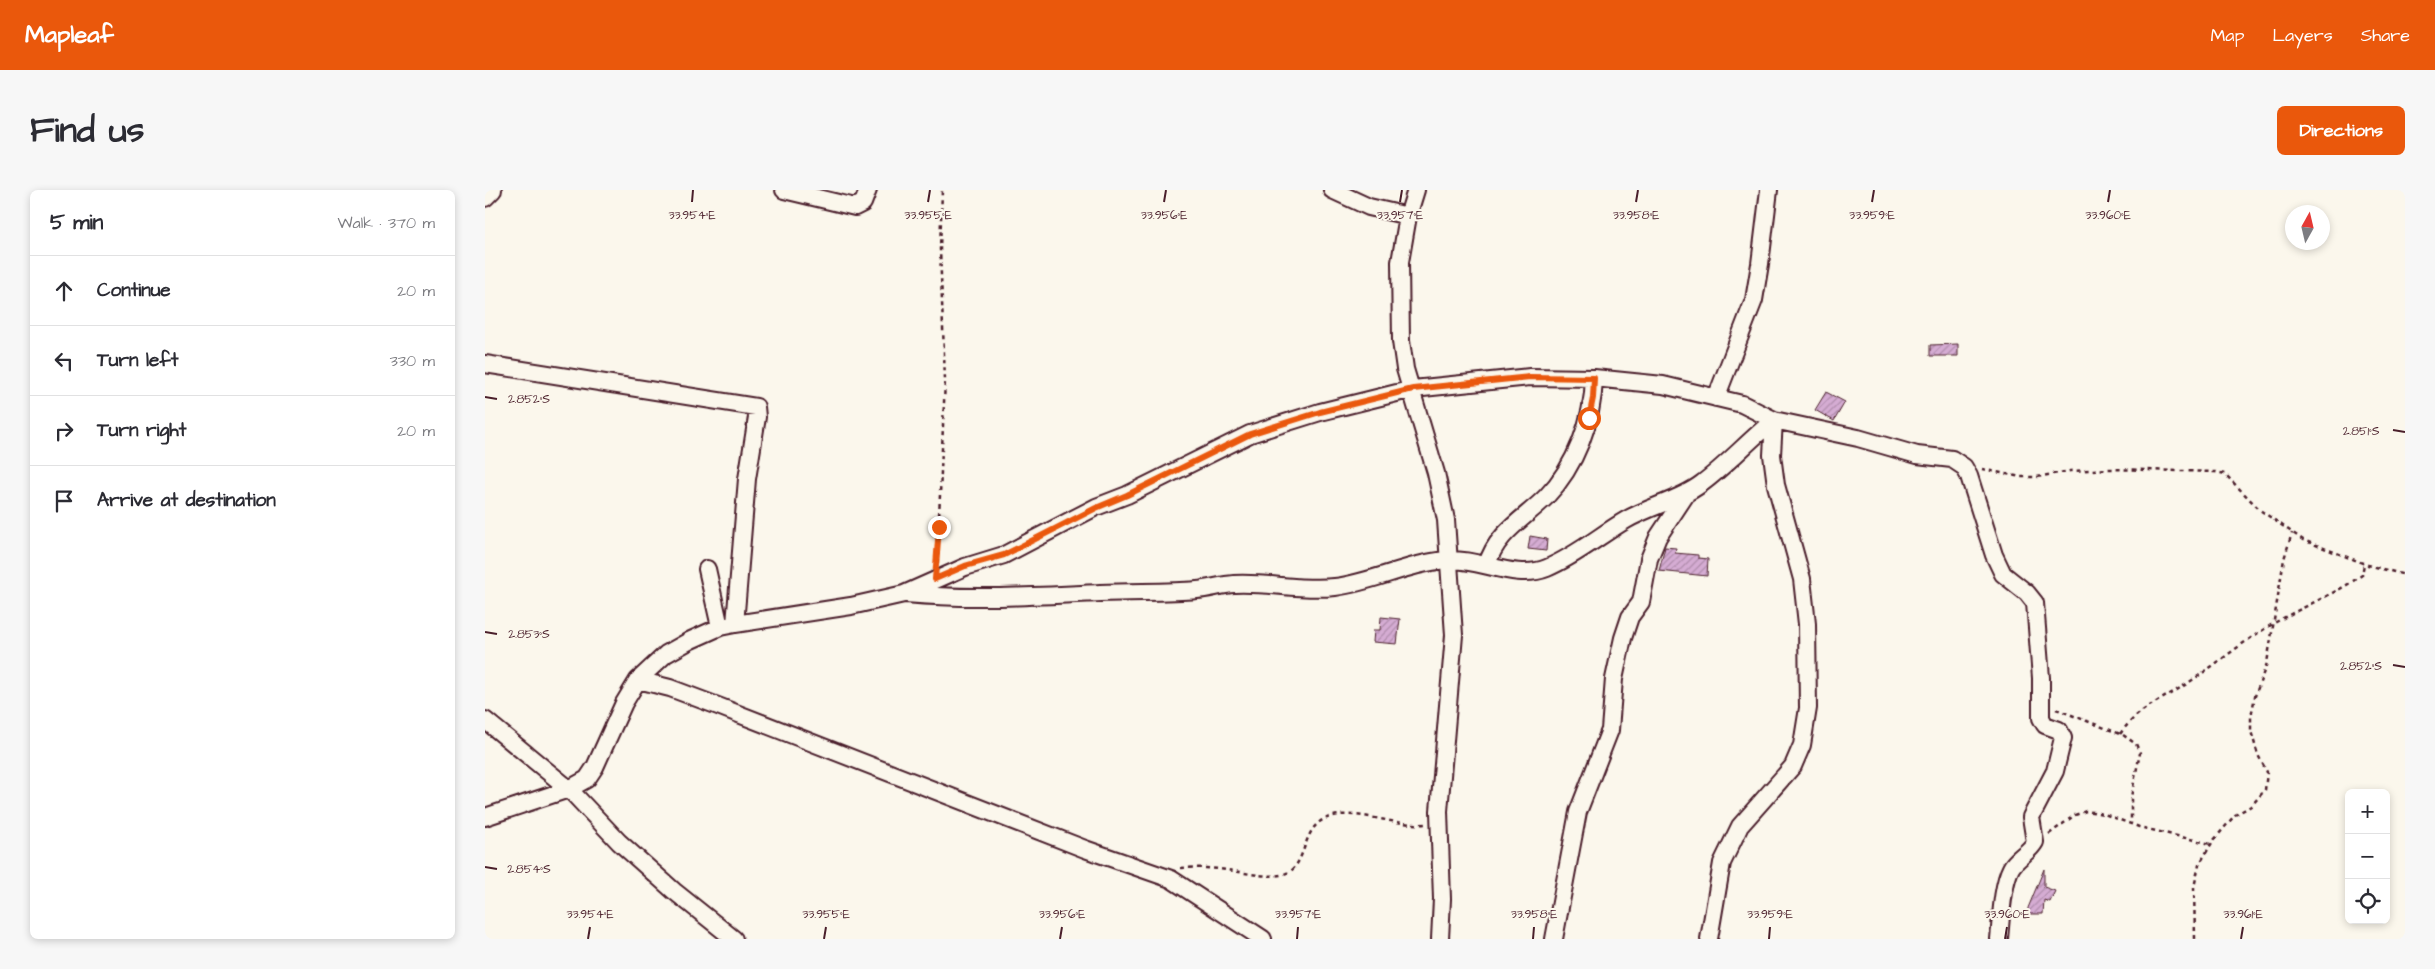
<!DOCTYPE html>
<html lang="en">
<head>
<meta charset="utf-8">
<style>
	body { margin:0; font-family:"Architects Daughter",sans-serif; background:#f7f7f7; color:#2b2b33 }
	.controls { position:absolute; right:15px; bottom:15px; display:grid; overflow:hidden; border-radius:8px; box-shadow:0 2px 8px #0003 }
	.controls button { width:45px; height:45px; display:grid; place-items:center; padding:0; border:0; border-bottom:1px solid #e1e1e2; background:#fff; color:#2b2b33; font:25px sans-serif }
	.compass { position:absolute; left:1800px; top:15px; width:45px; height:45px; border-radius:50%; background:#fff; box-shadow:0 2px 8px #0003; rotate:8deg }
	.stop { position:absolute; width:15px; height:15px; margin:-11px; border:4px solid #ea580c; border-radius:50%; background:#fff }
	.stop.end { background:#ea580c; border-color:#fff; box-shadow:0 1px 5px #0008 }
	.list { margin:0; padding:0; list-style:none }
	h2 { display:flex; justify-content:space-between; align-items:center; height:65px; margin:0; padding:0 20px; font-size:21px }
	h2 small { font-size:16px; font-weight:400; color:#7c7c81 }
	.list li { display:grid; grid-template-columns:32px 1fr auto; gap:15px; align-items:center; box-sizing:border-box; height:70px; padding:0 20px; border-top:1px solid #e1e1e2 }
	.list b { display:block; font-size:19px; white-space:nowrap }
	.list em { font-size:16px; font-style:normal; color:#7c7c81 }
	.icon { flex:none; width:28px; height:28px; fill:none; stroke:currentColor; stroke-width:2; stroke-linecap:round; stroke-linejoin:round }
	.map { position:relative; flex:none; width:1920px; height:749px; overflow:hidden; border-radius:8px }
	header { display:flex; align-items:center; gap:30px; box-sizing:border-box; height:70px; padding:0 25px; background:#ea580c; color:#fff }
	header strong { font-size:24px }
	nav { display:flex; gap:28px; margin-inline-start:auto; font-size:18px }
	.intro { display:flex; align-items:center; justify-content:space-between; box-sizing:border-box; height:120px; padding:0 30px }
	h1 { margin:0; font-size:35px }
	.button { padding:12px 22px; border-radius:8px; background:#ea580c; color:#fff; font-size:18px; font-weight:700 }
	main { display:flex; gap:30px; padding:0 30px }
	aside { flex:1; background:#fff; border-radius:8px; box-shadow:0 2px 8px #0003 }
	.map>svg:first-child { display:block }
</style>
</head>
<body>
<header>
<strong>Mapleaf</strong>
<nav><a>Map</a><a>Layers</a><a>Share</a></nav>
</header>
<div class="intro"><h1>Find us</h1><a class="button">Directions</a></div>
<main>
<aside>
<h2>5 min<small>Walk · 370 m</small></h2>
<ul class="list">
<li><svg class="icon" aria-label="ahead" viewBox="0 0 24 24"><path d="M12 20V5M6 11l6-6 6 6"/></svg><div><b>Continue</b></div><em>20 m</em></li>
<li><svg class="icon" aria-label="left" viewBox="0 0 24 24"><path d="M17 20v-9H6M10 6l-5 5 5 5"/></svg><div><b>Turn left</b></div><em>330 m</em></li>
<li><svg class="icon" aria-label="right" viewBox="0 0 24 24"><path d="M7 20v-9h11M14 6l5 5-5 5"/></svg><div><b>Turn right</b></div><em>20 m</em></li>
<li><svg class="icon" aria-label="arrive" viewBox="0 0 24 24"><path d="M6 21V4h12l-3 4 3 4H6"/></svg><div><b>Arrive at destination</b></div></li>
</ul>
</aside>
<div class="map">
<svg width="1920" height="749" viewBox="0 0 1920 749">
	<defs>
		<pattern id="building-hatch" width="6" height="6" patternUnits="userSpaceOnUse" patternTransform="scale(1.25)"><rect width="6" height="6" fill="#d5acd3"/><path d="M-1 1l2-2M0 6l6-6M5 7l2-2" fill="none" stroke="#af8bab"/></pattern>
	</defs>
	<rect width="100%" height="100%" fill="#fbf7ec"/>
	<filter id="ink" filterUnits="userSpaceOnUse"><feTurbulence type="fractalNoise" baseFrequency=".02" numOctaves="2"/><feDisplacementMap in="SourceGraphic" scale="10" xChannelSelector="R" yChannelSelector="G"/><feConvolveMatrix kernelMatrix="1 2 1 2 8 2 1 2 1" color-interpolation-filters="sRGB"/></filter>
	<g filter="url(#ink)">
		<path fill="url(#building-hatch)" stroke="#4a1f2b" d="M1473 154V166H1445V155Z
			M1341 202 1360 212 1349 231 1330 220Z
			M1045 346 1062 349 1061 361 1043 359Z
			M1180 357 1191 358 1190 363 1213 365V368L1223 369 1222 386 1174 381Z
			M896 427 915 429 912 454 888 452 889 440H895Z
			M1559 679V697L1570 701 1565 712 1559 710 1558 724H1543V718Z"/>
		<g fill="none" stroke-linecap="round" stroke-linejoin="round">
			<g stroke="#4a1f2b" stroke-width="20">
				<path id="street" d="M299 0 370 17 378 13 383 0
					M847 0 884 17 923 26
					M931 0 923 26 915 72 916 151 920 179 951 283 961 330 969 445 954 621 957 709 955 749
					M0 8 8 0
					M0 174 271 217 272 227 262 289 250 434
					M1231 208 1269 110 1275 74 1284 0
					M1002 375C1011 343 1039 329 1061 307 1091 276 1108 230 1109 188
					M222 379 235 437
					M421 404C486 410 550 406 615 403 647 401 680 403 712 400 724 399 736 395 749 394 783 392 816 401 850 397 889 392 923 373 962 370 995 368 1030 391 1062 378 1091 366 1115 345 1141 330 1165 316 1195 310 1216 294 1242 275 1264 250 1289 230
					M153 490 185 498 233 516 600 659 686 689 778 749
					M0 530 84 599 134 652 189 701 249 749
					M0 627 84 599 102 589 110 577 139 513 153 490 181 464 206 450 235 437 250 434 366 416 419 404 480 377 519 365 611 317 642 305 765 244 835 222 928 199 1045 187 1109 188 1178 195 1257 214 1289 230 1373 248 1432 265 1467 269 1479 277 1484 286 1509 365 1518 384 1542 403 1550 413 1556 488V528L1560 535 1574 540 1578 548 1570 581 1546 627 1550 652C1544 663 1532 667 1526 678 1517 695 1516 730 1514 749
					M1069 749 1093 622 1125 540 1129 489 1138 448 1145 427 1156 412 1164 369 1173 347 1202 303
					M1224 749 1237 673 1255 636 1308 576 1317 555 1323 518 1322 434 1317 389 1291 295 1287 265 1289 230"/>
			</g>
			<path stroke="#4a1f2b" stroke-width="2.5" stroke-dasharray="4 4" stroke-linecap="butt" d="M1497 279 1536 287H1552L1585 281 1626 279 1730 282 1740 284 1775 320 1818 350 1883 375 1920 385
				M452 373 460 190 455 59 457 0
				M1571 519 1638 545 1651 554 1655 563 1646 607V633
				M1635 544C1654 518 1668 515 1695 498 1726 479 1754 454 1786 435 1816 417 1849 405 1877 385L1879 374
				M1564 644 1590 625 1601 621 1619 624 1654 637 1726 654
				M696 678C711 677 727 678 742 680 759 682 796 693 809 678 822 662 820 636 842 628 870 617 910 637 941 634
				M1710 749 1709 697 1714 675 1728 651 1750 625 1766 616 1780 600 1782 582 1773 565 1766 541V527L1770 506 1782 473 1799 369 1807 343"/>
			<use href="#street" stroke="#fbf7ec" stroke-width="16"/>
		</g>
	</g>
	<g fill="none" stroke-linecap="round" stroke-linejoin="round" filter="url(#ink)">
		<path stroke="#ea580c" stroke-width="6" d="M454 337 450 389 480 376 519 365 611 318 642 305 765 244 835 222 928 199 1045 187 1109 188 1108 208 1104 228"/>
	</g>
	<path fill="none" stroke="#4a1f2b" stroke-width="2" d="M207 12 208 0M443 12 445 0M679 12 681 0M915 12 917 0M1151 12 1153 0M1387 12 1389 0M1623 12 1625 0M0 207 12 209M1908 240 1920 242M0 442 12 444M1908 475 1920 477M0 677 12 679M103 749 105 737M339 749 341 737M575 749 577 737M812 749 813 737M1048 749 1049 737M1284 749 1285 737M1520 749 1522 737M1756 749 1758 737"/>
	<g font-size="12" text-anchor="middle" fill="#4a1f2b" stroke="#fbf7ec" stroke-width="4" stroke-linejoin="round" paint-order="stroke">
		<text x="207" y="29">33.954°E</text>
		<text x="443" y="29">33.955°E</text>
		<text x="679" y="29">33.956°E</text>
		<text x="915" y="29">33.957°E</text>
		<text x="1151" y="29">33.958°E</text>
		<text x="1387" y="29">33.959°E</text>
		<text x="1623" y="29">33.960°E</text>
		<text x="44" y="213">2.852°S</text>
		<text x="1876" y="245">2.851°S</text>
		<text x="44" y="448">2.853°S</text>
		<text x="1876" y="480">2.852°S</text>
		<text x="44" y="683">2.854°S</text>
		<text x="105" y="728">33.954°E</text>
		<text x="341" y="728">33.955°E</text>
		<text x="577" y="728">33.956°E</text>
		<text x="813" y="728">33.957°E</text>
		<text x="1049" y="728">33.958°E</text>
		<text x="1285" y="728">33.959°E</text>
		<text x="1522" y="728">33.960°E</text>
		<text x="1758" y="728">33.961°E</text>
	</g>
</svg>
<div class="controls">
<button>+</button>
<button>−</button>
<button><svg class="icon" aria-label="locate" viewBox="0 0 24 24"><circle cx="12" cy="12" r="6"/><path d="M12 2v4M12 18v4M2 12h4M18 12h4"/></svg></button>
</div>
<svg class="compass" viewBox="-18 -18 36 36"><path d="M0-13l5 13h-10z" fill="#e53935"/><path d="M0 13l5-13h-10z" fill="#7c7c81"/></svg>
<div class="stop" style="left:1104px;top:228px"></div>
<div class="stop end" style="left:454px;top:337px"></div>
</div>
</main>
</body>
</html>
